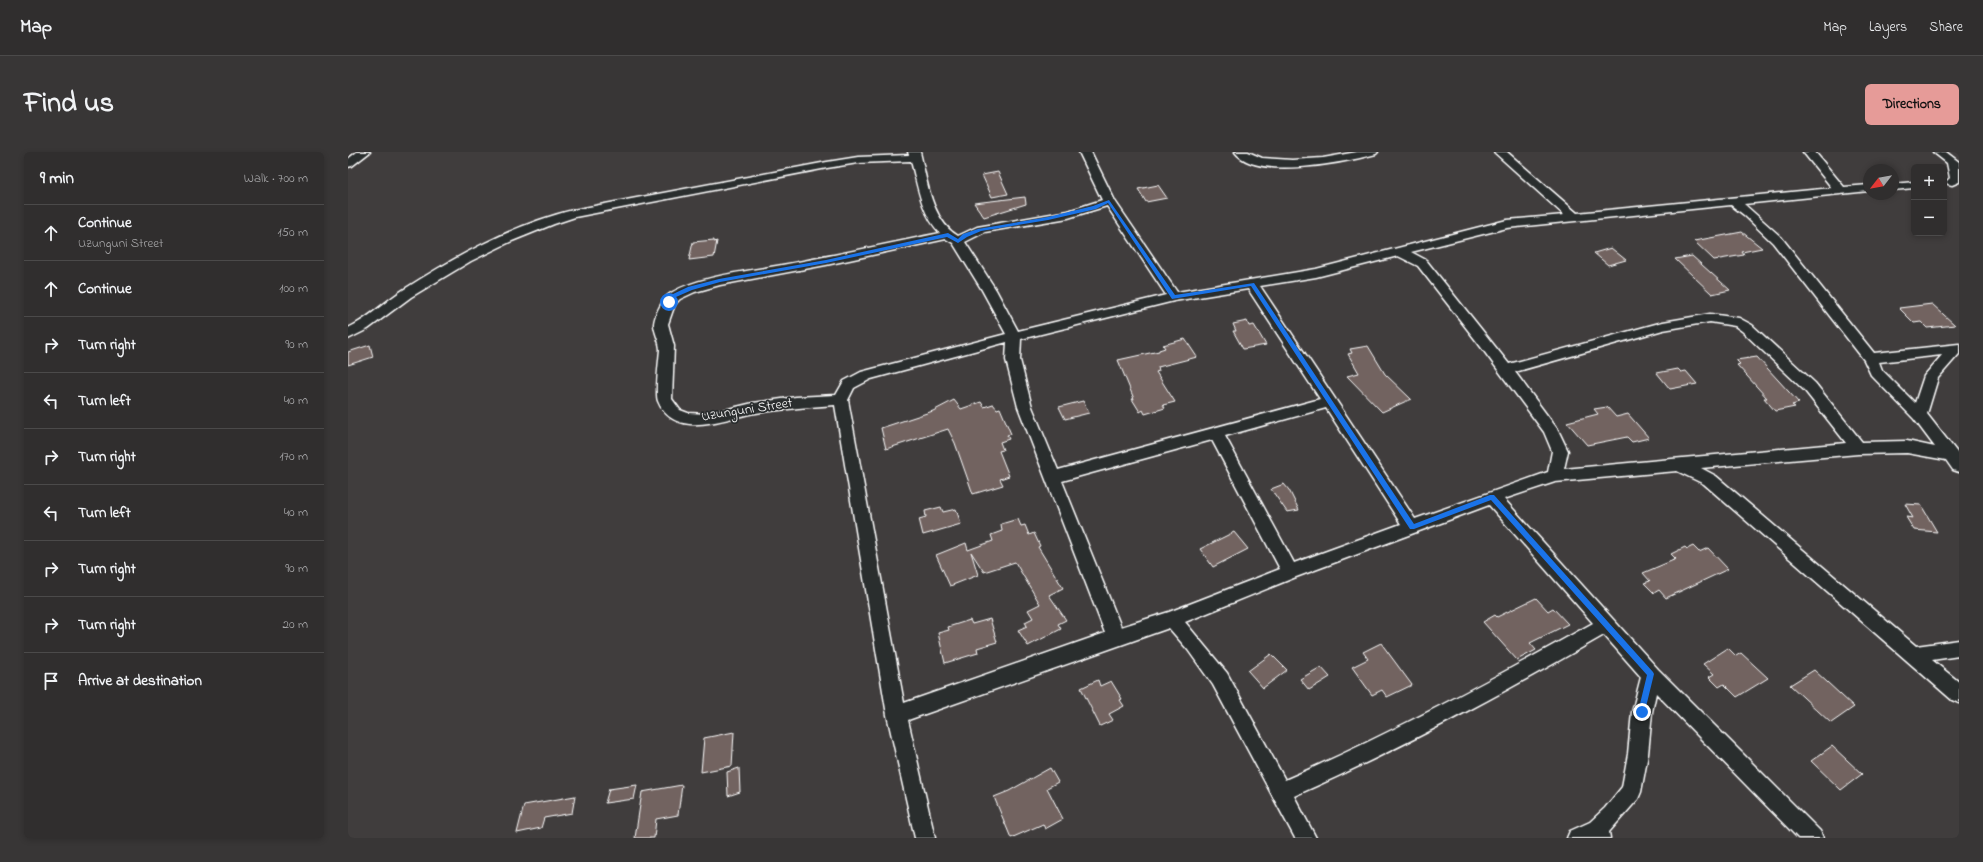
<!DOCTYPE html>
<html lang="en">
<head>
<meta charset="utf-8">
<style>
	body { margin:0; font-family:"Indie Flower",sans-serif; background:#383636; color:#f1f3f6 }
	.controls { position:absolute; right:12px; top:12px; display:grid; overflow:hidden; border-radius:6px; box-shadow:0 2px 6px #0003 }
	.controls button { width:36px; height:36px; display:grid; place-items:center; padding:0; border:0; border-bottom:1px solid #4b4a4a; background:#302e2e; color:#f1f3f6; font:20px sans-serif }
	.compass { position:absolute; left:1515px; top:12px; width:36px; height:36px; border-radius:50%; background:#302e2e; box-shadow:0 2px 6px #0003; rotate:239deg }
	.stop { position:absolute; width:12px; height:12px; margin:-9px; border:3px solid #1a73e8; border-radius:50%; background:#fff }
	.stop.end { background:#1a73e8; border-color:#fff; box-shadow:0 1px 4px #0008 }
	.list { margin:0; padding:0; list-style:none }
	h2 { display:flex; justify-content:space-between; align-items:center; height:52px; margin:0; padding:0 16px; font-size:17px }
	h2 small { font-size:13px; font-weight:400; color:#a8a8aa }
	.list li { display:grid; grid-template-columns:26px 1fr auto; gap:12px; align-items:center; box-sizing:border-box; height:56px; padding:0 16px; border-top:1px solid #4b4a4a }
	.list b { display:block; font-size:15px; white-space:nowrap }
	.list p { margin:0; font-size:13px; white-space:nowrap; color:#a8a8aa }
	.list em { font-size:13px; font-style:normal; color:#a8a8aa }
	.icon { flex:none; width:22px; height:22px; fill:none; stroke:currentColor; stroke-width:2; stroke-linecap:round; stroke-linejoin:round }
	.map { position:relative; flex:none; width:1611px; height:686px; overflow:hidden; border-radius:6px }
	header { display:flex; align-items:center; gap:24px; box-sizing:border-box; height:56px; padding:0 20px; background:#302e2e; border-bottom:1px solid #4b4a4a }
	header strong { font-size:19px }
	nav { display:flex; gap:22px; margin-inline-start:auto; font-size:14px }
	.intro { display:flex; align-items:center; justify-content:space-between; box-sizing:border-box; height:96px; padding:0 24px }
	h1 { margin:0; font-size:28px }
	.button { padding:10px 18px; border-radius:6px; background:#e69b98; color:#111; font-size:14px; font-weight:700 }
	main { display:flex; gap:24px; padding:0 24px }
	aside { flex:1; background:#302e2e; border-radius:6px; box-shadow:0 2px 6px #0003 }
	.map>svg:first-child { display:block }
</style>
</head>
<body>
<header>
<strong>Map</strong>
<nav><a>Map</a><a>Layers</a><a>Share</a></nav>
</header>
<div class="intro"><h1>Find us</h1><a class="button">Directions</a></div>
<main>
<aside>
<h2>9 min<small>Walk · 700 m</small></h2>
<ul class="list">
<li><svg class="icon" aria-label="ahead" viewBox="0 0 24 24"><path d="M12 20V5M6 11l6-6 6 6"/></svg><div><b>Continue</b><p>Uzunguni Street</p></div><em>150 m</em></li>
<li><svg class="icon" aria-label="ahead" viewBox="0 0 24 24"><path d="M12 20V5M6 11l6-6 6 6"/></svg><div><b>Continue</b></div><em>100 m</em></li>
<li><svg class="icon" aria-label="right" viewBox="0 0 24 24"><path d="M7 20v-9h11M14 6l5 5-5 5"/></svg><div><b>Turn right</b></div><em>90 m</em></li>
<li><svg class="icon" aria-label="left" viewBox="0 0 24 24"><path d="M17 20v-9H6M10 6l-5 5 5 5"/></svg><div><b>Turn left</b></div><em>40 m</em></li>
<li><svg class="icon" aria-label="right" viewBox="0 0 24 24"><path d="M7 20v-9h11M14 6l5 5-5 5"/></svg><div><b>Turn right</b></div><em>170 m</em></li>
<li><svg class="icon" aria-label="left" viewBox="0 0 24 24"><path d="M17 20v-9H6M10 6l-5 5 5 5"/></svg><div><b>Turn left</b></div><em>40 m</em></li>
<li><svg class="icon" aria-label="right" viewBox="0 0 24 24"><path d="M7 20v-9h11M14 6l5 5-5 5"/></svg><div><b>Turn right</b></div><em>90 m</em></li>
<li><svg class="icon" aria-label="right" viewBox="0 0 24 24"><path d="M7 20v-9h11M14 6l5 5-5 5"/></svg><div><b>Turn right</b></div><em>20 m</em></li>
<li><svg class="icon" aria-label="arrive" viewBox="0 0 24 24"><path d="M6 21V4h12l-3 4 3 4H6"/></svg><div><b>Arrive at destination</b></div></li>
</ul>
</aside>
<div class="map">
<svg width="1611" height="686" viewBox="0 0 1611 686">
	<rect width="100%" height="100%" fill="#403d3d"/>
	<filter id="ink" filterUnits="userSpaceOnUse"><feTurbulence type="fractalNoise" baseFrequency=".025" numOctaves="2"/><feDisplacementMap in="SourceGraphic" scale="8" xChannelSelector="R" yChannelSelector="G"/><feConvolveMatrix kernelMatrix="1 2 1 2 8 2 1 2 1" color-interpolation-filters="sRGB"/></filter>
	<g filter="url(#ink)">
		<path fill="#726361" stroke="#fff" d="M650 20 660 42 644 45 634 23Z
			M810 33 819 46 798 50 790 37Z
			M677 45 678 52 636 65 626 51Z
			M1394 80 1414 96 1394 100 1396 103 1366 108 1346 89Z
			M366 88V90L369 89 366 105 341 108 345 90Z
			M1263 96 1278 108 1260 113 1246 101Z
			M1344 104 1382 138 1364 142 1327 107Z
			M1584 152 1607 173 1579 176 1573 170 1566 171 1551 156Z
			M899 169 901 174 906 173 918 193 895 197 885 179H888L885 172Z
			M837 187 849 205 810 215 811 219 808 220 827 250 815 253 817 256 797 262 795 258 792 260 784 247H786L770 208 811 199V198L817 196 815 193Z
			M22 193 25 205 0 213V200Z
			M1020 194 1037 222 1063 247 1034 260 999 224 1011 221 1000 202 1004 201 1002 197Z
			M1409 205 1451 251 1444 253 1447 255 1427 259 1416 246H1419L1389 213 1392 212 1388 208Z
			M1330 217 1333 220 1338 219 1349 232 1322 237 1309 221Z
			M606 248 613 257 633 250 636 255 645 252 649 257 652 256 663 282 659 283 661 287 652 290 655 298 651 299 661 324 652 327 655 333 625 342 607 291 600 277 538 297 533 276 585 259Z
			M735 249 741 261 717 267 711 255Z
			M1259 255 1268 265 1280 262 1301 286 1284 290 1279 285 1239 293 1219 270 1250 262 1246 257Z
			M936 332 941 338 951 358 939 360 923 337Z
			M1557 352 1573 353 1589 380 1566 378 1558 365 1565 366Z
			M593 355 595 360 608 357 613 372 575 383 571 367 578 365 577 359Z
			M670 367 673 374 677 373 681 383 686 381 692 394 690 395 715 436 701 443 718 468 710 472 713 477 680 494 670 478 679 474 677 470 685 466 680 458 692 452 667 410 636 420 623 400 630 423 602 434 588 403 618 391 620 398 645 389 643 383 654 379 653 372Z
			M886 380 900 397 865 415 852 397Z
			M1345 394 1351 400 1360 396 1380 417 1318 446 1311 438 1306 441 1296 431 1302 429 1295 421 1328 407 1323 402 1337 395 1339 397Z
			M1188 446 1200 459 1205 456 1220 472 1182 491 1188 498 1169 508 1135 470 1147 463 1149 465Z
			M642 467 649 490 629 496 630 501 597 511 590 481 601 478 600 475 622 468 624 472Z
			M1033 491 1064 533 1039 545 1034 538 1024 543 1004 515 1020 507 1015 500Z
			M1380 496 1388 504 1393 501 1420 526 1389 545 1376 532 1371 535 1361 525 1366 522 1355 512Z
			M923 502 939 518 915 536 900 519Z
			M973 515 982 525 961 538 952 527Z
			M1466 518 1506 555 1483 571 1442 533Z
			M750 528 752 534 763 529 774 547 772 548 776 554 761 562 765 568 752 574 733 536Z
			M386 580 384 614 353 620 356 586Z
			M1484 594 1514 622 1493 638 1463 609Z
			M391 616 392 640 380 644 379 620Z
			M702 616 710 630 699 636 715 667 697 677 695 672 663 686 646 645 661 639Z
			M289 633 286 647 257 651 261 637Z
			M334 633 330 663 308 667 306 686H287L294 640Z
			M227 644 224 661 196 666 193 676 169 681 176 653Z"/>
		<g fill="none" stroke-linecap="round" stroke-linejoin="round">
			<g stroke="#fff" stroke-width="3">
				<path id="minor" d="M9 0H22L4 14 0 15V7Z
					M560 0H572C579 28 583 68 610 84L629 75 720 59 754 48 731 0H743L767 49 829 140 968 117 1159 68 1216 63 1146 0H1159L1229 61 1484 36 1455 0H1467L1496 35 1521 33V39L1396 52 1433 85 1526 201 1611 192V202L1590 226 1579 262 1611 303V320L1605 318 1598 308 1559 301 1510 302 1353 316 1368 324 1568 494 1611 488V504L1584 508 1611 530V551L1604 548 1356 332 1329 319 1207 330 1156 347 1310 517 1472 679 1475 686H1450L1308 541 1304 560 1300 602 1293 640 1290 647 1261 680 1262 686H1219L1222 679 1242 670 1257 656 1274 635 1280 602 1284 560 1293 525 1256 483C1155 541 1053 597 946 644L968 686H947L865 533 840 498 821 476 560 568 587 686H567L539 563 487 253C460 255 435 257 408 261 378 265 327 290 310 249 307 242 311 208 312 198 312 189 306 180 306 172 307 162 315 146 323 141 351 124 402 119 434 113 487 103 539 92 592 81 573 61 570 35 563 9L510 11 479 16 227 65 206 72 164 89 123 109 63 145 20 177 0 187V176C20 167 36 150 55 138 107 105 164 73 225 58L479 10 510 5 561 3ZM1383 53 1396 63 1425 91 1516 208 1523 223 1566 267 1587 295 1559 289 1514 290 1467 231 1404 173 1391 166 1362 162 1315 170 1161 212 1078 108 1063 100 1159 76ZM759 54 818 143 670 179 648 138 617 90 637 80 720 66ZM598 87 605 91 634 138 658 182 513 220 496 229 488 243 448 245 405 251 359 262 340 261 332 258 324 247 326 194 320 172 327 152 332 147 347 140 372 133 478 113ZM1050 104 1070 114 1130 191 1196 280 1204 299 1200 320 1067 367 912 134 968 125ZM900 137 972 247 710 318 684 255 672 208 673 187 826 149ZM1362 170 1387 174 1394 179 1457 239 1498 291 1216 317 1220 299 1210 278 1167 220 1315 178ZM659 190 658 208 670 255 757 481 556 551 500 248 506 236 523 227ZM1594 203 1576 224 1567 251 1534 218 1531 210ZM978 256 1053 372 946 411 877 284ZM864 288 932 417 821 460 773 475 714 329ZM1141 353 1245 471C1145 527 1043 582 937 628L879 521 837 470 948 425Z
					M887 0H900L914 6 944 8 975 6 1009 0H1030L1028 2C998 10 908 29 887 0Z
					M1585 0H1598L1611 10V30L1604 33 1600 32 1598 30 1602 26 1599 11Z
					M1566 30V36L1545 38V32Z"/>
			</g>
			<use href="#minor" fill="#2a2d2e" fill-rule="evenodd"/>
		</g>
	</g>
	<path fill="#1a73e8" d="M761 48 827 143 906 131 1066 372 1142 343H1146L1305 520 1306 522 1296 563 1294 564 1290 560 1299 523 1143 348 1066 377H1062L903 134 824 147 760 51 748 57 700 68 633 79 619 85 610 91 599 85 478 111 372 130 344 138 328 145 323 152 319 150 325 142 340 135 371 127 478 108 600 81 610 87 615 82 630 77 700 65 745 54Z"/>
	<g text-anchor="middle" dominant-baseline="central" stroke-width="3.5" stroke-linejoin="round" paint-order="stroke">
		<g font-size="14" fill="#fff" stroke="#2a2d2e">
			<text transform="translate(399 258) rotate(-9)">Uzunguni Street</text>
		</g>
	</g>
</svg>
<div class="controls">
<button>+</button>
<button>−</button>
</div>
<svg class="compass" viewBox="-18 -18 36 36"><path d="M0-13l5 13h-10z" fill="#e53935"/><path d="M0 13l5-13h-10z" fill="#a8a8aa"/></svg>
<div class="stop" style="left:321px;top:150px"></div>
<div class="stop end" style="left:1294px;top:560px"></div>
</div>
</main>
</body>
</html>
